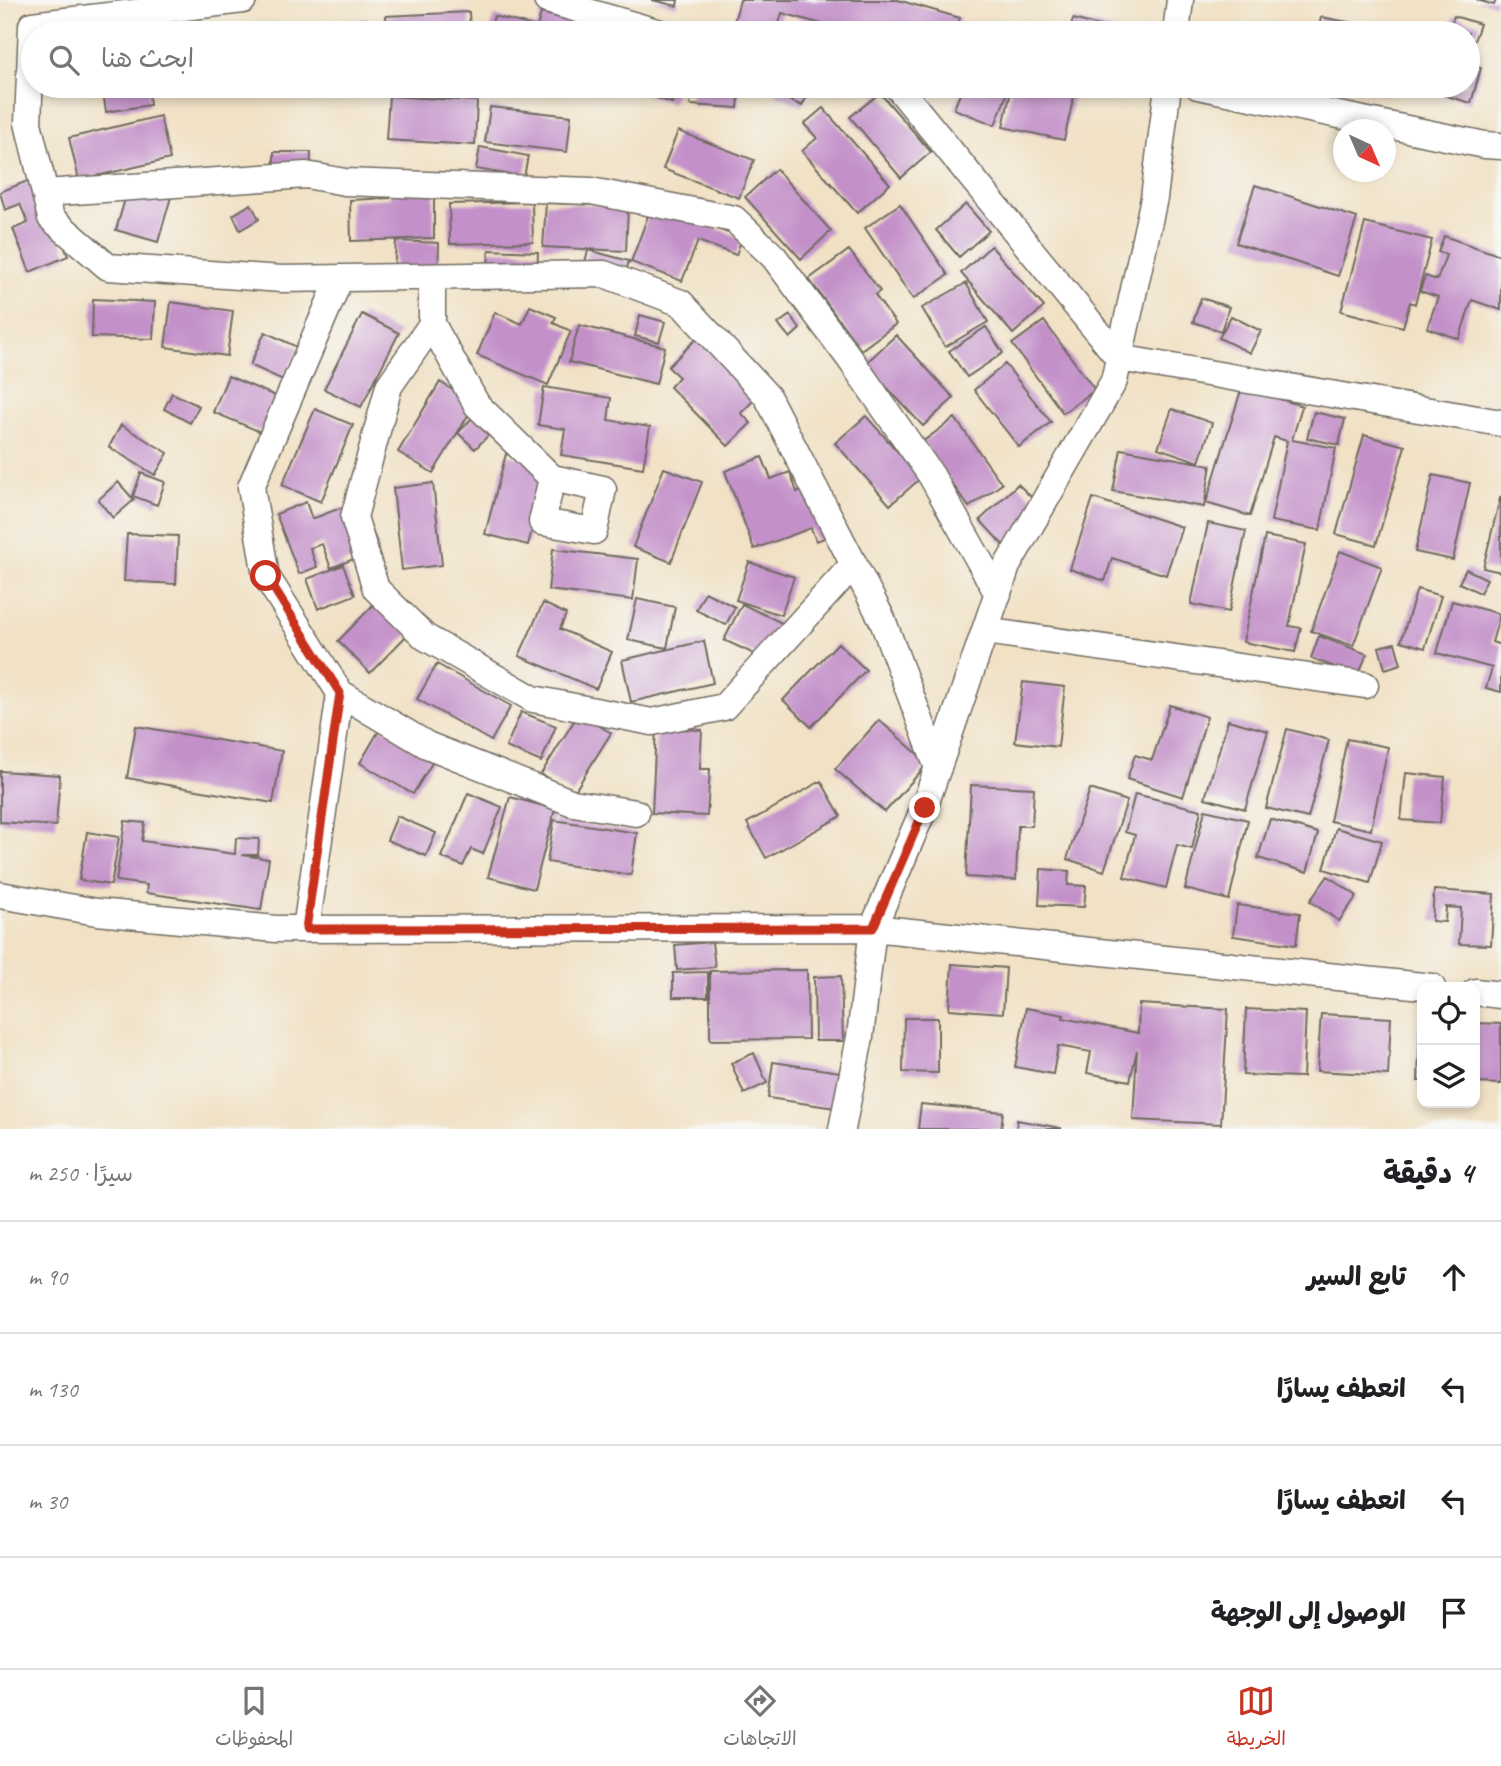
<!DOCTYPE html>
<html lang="ar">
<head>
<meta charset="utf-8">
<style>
	body { margin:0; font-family:Caveat,"Playpen Sans Arabic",sans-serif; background:#f2f2f2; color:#202124; direction:rtl }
	.controls { position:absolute; right:21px; bottom:21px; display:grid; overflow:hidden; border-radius:14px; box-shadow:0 4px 10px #0003 }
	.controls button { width:63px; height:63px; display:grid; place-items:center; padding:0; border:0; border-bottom:2px solid #e0e0e0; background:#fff; color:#202124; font:35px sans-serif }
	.compass { position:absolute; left:1333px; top:119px; width:63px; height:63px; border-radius:50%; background:#fff; box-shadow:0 4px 10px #0003; rotate:136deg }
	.stop { position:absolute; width:21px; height:21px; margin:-16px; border:5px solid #c8321e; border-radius:50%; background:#fff }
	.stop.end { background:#c8321e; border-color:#fff; box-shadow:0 2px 7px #0008 }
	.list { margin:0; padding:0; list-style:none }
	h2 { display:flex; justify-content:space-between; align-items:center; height:91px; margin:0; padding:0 28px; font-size:30px }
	h2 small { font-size:23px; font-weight:400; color:#757577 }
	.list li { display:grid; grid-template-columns:46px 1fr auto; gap:21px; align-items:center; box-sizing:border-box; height:112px; padding:0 28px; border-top:2px solid #e0e0e0 }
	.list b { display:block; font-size:26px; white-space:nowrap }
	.list em { font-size:23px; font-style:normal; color:#757577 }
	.icon { flex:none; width:38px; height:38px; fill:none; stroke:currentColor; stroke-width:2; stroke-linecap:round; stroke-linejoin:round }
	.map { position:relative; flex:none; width:1501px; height:1129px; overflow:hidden; direction:ltr }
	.search { position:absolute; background:#fff; box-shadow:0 4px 10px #0003; left:21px; right:21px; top:21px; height:77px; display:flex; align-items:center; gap:18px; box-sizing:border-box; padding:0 24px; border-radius:38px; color:#757577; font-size:26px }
	.sheet { height:539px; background:#fff }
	nav { display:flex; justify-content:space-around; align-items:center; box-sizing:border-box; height:98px; border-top:2px solid #e0e0e0; background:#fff; font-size:19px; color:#757577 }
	nav a { display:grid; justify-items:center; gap:4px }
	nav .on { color:#c8321e }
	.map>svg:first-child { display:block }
</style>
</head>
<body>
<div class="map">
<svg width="1501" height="1129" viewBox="0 0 1501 1129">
	<rect width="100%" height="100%" fill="#f6f6f2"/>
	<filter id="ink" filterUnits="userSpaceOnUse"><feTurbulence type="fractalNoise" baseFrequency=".0143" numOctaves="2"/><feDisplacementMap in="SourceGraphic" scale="14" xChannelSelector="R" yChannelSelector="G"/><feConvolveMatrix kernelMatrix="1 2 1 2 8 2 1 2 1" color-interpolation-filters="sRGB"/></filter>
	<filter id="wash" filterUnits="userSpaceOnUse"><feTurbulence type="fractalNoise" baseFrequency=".00686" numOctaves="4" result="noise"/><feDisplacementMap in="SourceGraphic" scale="28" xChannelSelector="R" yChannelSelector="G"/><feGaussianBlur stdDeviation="1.57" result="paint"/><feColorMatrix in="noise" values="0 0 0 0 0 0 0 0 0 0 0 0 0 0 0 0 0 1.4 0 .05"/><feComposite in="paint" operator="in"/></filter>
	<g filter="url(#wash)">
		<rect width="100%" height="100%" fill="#f1e1c5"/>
		<g id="blocks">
			<path fill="#c390c9" d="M652 0H678L677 6Z
				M740 0H898L960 18 955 33H927L894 24 891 33H854L782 13 776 33H774L734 22Z
				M1477 0H1496L1494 5Z
				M469 12 470 33H387L386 16Z
				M541 13 599 28 598 33H489L494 16 537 27Z
				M1454 16 1480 24 1473 44 1468 42V33H1448Z
				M1321 17 1401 32V33H1318Z
				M367 19 368 33H283V27Z
				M1073 19 1122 32V33H1069Z
				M271 29 272 33H246V31Z
				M1468 48 1474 50 1470 64 1481 68 1471 103 1412 86H1468Z
				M102 86H148L150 105 106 112Z
				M621 86H678L672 103Z
				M692 86H740L738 108 690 105Z
				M779 86H812L802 106 775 94Z
				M963 86H1010L995 125 954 109Z
				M1012 86H1076L1064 140 1003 127Z
				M1344 86H1389L1387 95Z
				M880 93 931 152 901 178 850 117Z
				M389 96 477 101 475 145 386 140Z
				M490 107 571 116 567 152 485 142Z
				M823 108 890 184 857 213 802 151 817 138 804 124Z
				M160 116 170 159 79 180 69 138Z
				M678 131 754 160 739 198 663 169Z
				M480 147 528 156 524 177 476 169Z
				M274 152H311L310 183H274Z
				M776 169 831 231 801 259 745 197Z
				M37 177 68 256 30 272 13 229 28 223 20 204 5 210 0 192Z
				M129 185 171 197 158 242 116 230Z
				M1255 185 1357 218 1338 276 1236 243Z
				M434 189V238L351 241 350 200 390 198 389 191Z
				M532 202 533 242 450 244 449 204Z
				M546 203 628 206 626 251 543 247Z
				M251 204 259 219 240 230 233 215Z
				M900 204 948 275 913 299 865 228Z
				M966 204 989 231 959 257 936 230Z
				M652 205 742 238 736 255 698 241 682 281 631 262Z
				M1365 223 1432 240 1415 304 1410 302 1403 327 1341 311Z
				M1444 236 1501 256V310L1472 300 1459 339 1427 328 1438 297 1420 291 1425 276 1437 280 1446 255 1438 252Z
				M396 241 439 243 438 274 394 272Z
				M991 246 1044 307 1013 334 961 273Z
				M489 250 538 252 537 273 488 272Z
				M588 250 629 261 623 282 583 270Z
				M849 250 880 291 875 295 896 324 861 350 809 279Z
				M966 283 988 322 945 347 922 308Z
				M1201 298 1229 307 1221 331 1193 322Z
				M93 299 155 302 153 339 92 337Z
				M171 302 233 311 227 356 165 347Z
				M530 306 556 317 553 323 571 331 548 385 477 355 495 312 522 324Z
				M362 314 399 333 361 407 324 389Z
				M640 315 665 322 659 342 635 336Z
				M790 315 800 329 790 338 778 324Z
				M1231 316 1261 331 1250 353 1219 338Z
				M1044 321 1095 390 1063 413 1012 344Z
				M712 323 771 383 741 413 751 423 728 446 670 387 679 377 668 367Z
				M579 325 665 347 656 384 569 362Z
				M986 327 1003 353 967 377 949 351Z
				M265 332 299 348 283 380 250 365Z
				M896 335 954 398 923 426 865 364Z
				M1005 364 1051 422 1019 447 974 390Z
				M228 376 278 397 263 433 213 412Z
				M440 382 475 404 433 473 398 452Z
				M544 387 611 398 608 420 650 427 643 468 561 455 565 429 538 425Z
				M1242 387 1302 406 1292 440 1336 448 1320 530 1271 521 1287 441 1274 437 1250 516 1206 503Z
				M172 393 199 406 190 423 164 409Z
				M487 402 504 419 475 449 458 433Z
				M315 409 353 425 321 502 282 485Z
				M1172 409 1212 423 1199 462 1158 448Z
				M1314 412 1345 419 1339 445 1307 438Z
				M866 416 921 478 890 505 835 443Z
				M955 418 1002 484 969 507 922 442Z
				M121 425 168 453 155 475 109 447Z
				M1364 435 1405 446 1376 545 1336 534Z
				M1121 449 1211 465 1204 507 1113 491Z
				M506 454 549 465 528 545 485 534Z
				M762 457 771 479 790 472 797 492 824 482 842 532 816 541 811 528 754 549 725 471Z
				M664 468 702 482 671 562 633 547Z
				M141 473 165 482 157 505 133 496Z
				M1433 475 1470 483 1453 560 1415 552Z
				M118 482 134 500 113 518 98 500Z
				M433 483 442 565 402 570 393 488Z
				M1018 484 1042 508 1003 545 980 520Z
				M1093 498 1182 527 1166 575 1112 558 1105 581 1070 569Z
				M1500 498H1501V572L1483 568Z
				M306 502 312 519 343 507 347 518 365 512 379 549 331 568 322 544 310 548 317 567 299 574 276 514Z
				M1208 523 1246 531 1229 612 1191 604Z
				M127 534 178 536 176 584 124 581Z
				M1265 536 1306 544 1289 626 1301 628 1295 652 1243 642Z
				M553 549 638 559 633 600 548 590Z
				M1340 551 1382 567 1353 646 1311 631Z
				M749 562 794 577 781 615 736 600Z
				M343 565 355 595 318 609 307 579Z
				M1466 569 1487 579 1480 593 1459 583Z
				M1417 589 1441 596 1425 648 1401 641Z
				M705 592 735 607 726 625 696 610Z
				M385 593 417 625 370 673 338 641Z
				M637 599 675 607 667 648 628 640Z
				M1452 601 1500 614 1492 642 1501 645V692L1486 688 1492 668 1437 653Z
				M543 603 566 614 560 629 612 652 596 689 519 656Z
				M742 604 786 625 769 661 724 640Z
				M1319 636 1367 654 1358 676 1311 658Z
				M704 641 713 683 631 702 622 660Z
				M838 643 866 670 811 727 783 700Z
				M1395 643 1401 664 1385 669 1379 647Z
				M437 664 511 706 491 741 417 699Z
				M1023 682 1065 687 1058 747 1015 742Z
				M1170 705 1207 717 1183 797 1127 779 1135 755 1152 760Z
				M521 712 556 726 541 762 506 747Z
				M579 713 611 733 573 794 541 774Z
				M879 720 928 763 885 812 835 769Z
				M1228 720 1268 731 1245 809 1205 798Z
				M136 726 282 751 273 803 127 778Z
				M381 727 435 758 413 794 360 763Z
				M656 728 702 730 700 769H710L707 816 652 813Z
				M1287 729 1329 740 1308 818 1266 808Z
				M1347 739 1388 747 1371 830 1330 821Z
				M0 771 60 775 56 826 0 822Z
				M1406 773 1445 777 1440 823 1401 820Z
				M821 781 841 816 766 858 747 823Z
				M971 785 1034 788 1032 826H1018L1016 880 966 877Z
				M1090 789 1127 801 1104 871 1067 859Z
				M468 793 502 807 483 854 471 849 463 866 441 857Z
				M1135 794 1201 810 1192 849 1177 845 1166 888 1124 877 1135 835 1125 832Z
				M510 797 555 809 534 889 488 877Z
				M1205 810 1248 820 1229 900 1185 889Z
				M397 816 436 833 426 856 387 840Z
				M1270 819 1318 833 1307 872 1258 858Z
				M554 820 637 833 631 875 547 862Z
				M125 821 145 823 142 841 235 854 236 838 259 839 258 855H242L269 859 261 910 146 893 147 885 116 881Z
				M1336 828 1382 841 1370 883 1324 869Z
				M87 832 119 837 111 885 79 880Z
				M1041 869 1069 871 1068 885 1086 886 1084 907 1039 905Z
				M1328 876 1357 896 1339 921 1310 901Z
				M1434 890 1494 894 1491 945 1459 944 1461 908 1446 907 1445 922 1432 921Z
				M1237 905 1300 913 1296 945 1233 936Z
				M712 942 715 967 677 970 675 945Z
				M952 964 1006 968 1003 1013 949 1009Z
				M807 970 808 1039 710 1040V971Z
				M708 972V997H673V973Z
				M841 976 843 1041H815L814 977Z
				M1139 1004 1228 1009 1221 1124 1133 1120 1137 1050 1130 1081 1087 1073 1091 1052 1058 1046 1053 1074 1015 1067 1026 1008 1064 1015 1063 1018 1138 1033Z
				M1246 1009 1306 1012 1303 1077 1243 1075Z
				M1321 1014 1391 1018 1388 1075 1317 1071Z
				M904 1018H938V1073L903 1072Z
				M1475 1023 1501 1024V1084L1475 1083Z
				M1420 1024 1422 1025V1081H1418Z
				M754 1053 767 1083 744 1094 731 1063Z
				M773 1062 847 1073 842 1109 768 1098Z
				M921 1104 1003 1112 1001 1129H918Z
				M1017 1120 1061 1128V1129H1016Z"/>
		</g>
	</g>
	<g filter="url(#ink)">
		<use href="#blocks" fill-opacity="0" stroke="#706b61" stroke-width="2"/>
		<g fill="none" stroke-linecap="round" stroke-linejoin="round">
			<g stroke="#706b61" stroke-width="29">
				<path id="minor" d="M243 0 32 25 28 123 51 218 108 267 282 279 604 274 681 303 767 396 882 619 938 768
					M547 0 660 33
					M1176 33 1180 0
					M897 86 1119 358 1501 423
					M1198 86 1485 145 1501 146
					M45 193 306 175 345 182 591 191 734 219 774 257 850 359 931 475 998 594
					M432 277V324L389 386 354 517 376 589 425 637 533 699 652 722 724 707 854 564
					M340 278 251 487 266 576 340 693 427 745 573 803 636 813
					M432 324 477 405 552 478 542 522 594 531 603 489 552 478
					M985 631 1365 685
					M0 895 97 912 276 929 873 928 1432 987
					M306 929 340 693
					M1475 992 1501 995
					M842 1129 860 1037 873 928 924 808 1007 566 1114 381 1154 198 1168 86"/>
			</g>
			<use href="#minor" stroke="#fff" stroke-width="26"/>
		</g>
	</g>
	<g fill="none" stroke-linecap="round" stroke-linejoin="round" filter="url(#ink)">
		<path stroke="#c8321e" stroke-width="9" d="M266 576 340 693 306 929 873 928 925 808"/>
	</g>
</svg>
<div class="controls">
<button><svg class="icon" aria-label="locate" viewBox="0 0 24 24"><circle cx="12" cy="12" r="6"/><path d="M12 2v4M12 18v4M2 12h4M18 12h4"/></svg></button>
<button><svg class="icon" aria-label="layers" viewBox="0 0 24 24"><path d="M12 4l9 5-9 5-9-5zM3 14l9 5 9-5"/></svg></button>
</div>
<svg class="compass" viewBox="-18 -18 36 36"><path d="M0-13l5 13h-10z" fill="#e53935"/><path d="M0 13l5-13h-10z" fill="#757577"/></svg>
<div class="stop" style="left:266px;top:576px"></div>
<div class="stop end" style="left:925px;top:808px"></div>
<div class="search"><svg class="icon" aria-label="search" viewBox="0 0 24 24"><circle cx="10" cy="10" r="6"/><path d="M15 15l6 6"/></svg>ابحث هنا</div>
</div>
<section class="sheet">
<h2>4 دقيقة<small>سيرًا · 250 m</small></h2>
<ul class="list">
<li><svg class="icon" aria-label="ahead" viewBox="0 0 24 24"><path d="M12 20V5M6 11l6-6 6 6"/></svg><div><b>تابع السير</b></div><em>90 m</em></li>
<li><svg class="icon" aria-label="left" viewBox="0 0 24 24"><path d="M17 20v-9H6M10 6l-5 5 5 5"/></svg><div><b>انعطف يسارًا</b></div><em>130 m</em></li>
<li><svg class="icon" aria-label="left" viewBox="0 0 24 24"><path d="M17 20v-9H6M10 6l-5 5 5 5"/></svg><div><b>انعطف يسارًا</b></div><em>30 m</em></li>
<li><svg class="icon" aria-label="arrive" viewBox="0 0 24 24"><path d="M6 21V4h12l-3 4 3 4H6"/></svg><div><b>الوصول إلى الوجهة</b></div></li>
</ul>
</section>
<nav>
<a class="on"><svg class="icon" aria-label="map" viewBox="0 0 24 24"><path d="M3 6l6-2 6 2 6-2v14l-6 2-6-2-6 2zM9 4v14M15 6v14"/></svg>الخريطة</a>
<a><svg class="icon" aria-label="directions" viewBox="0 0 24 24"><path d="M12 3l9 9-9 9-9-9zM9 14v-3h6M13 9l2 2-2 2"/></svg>الاتجاهات</a>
<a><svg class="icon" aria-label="saved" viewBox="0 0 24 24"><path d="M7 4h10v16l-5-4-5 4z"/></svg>المحفوظات</a>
</nav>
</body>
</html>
